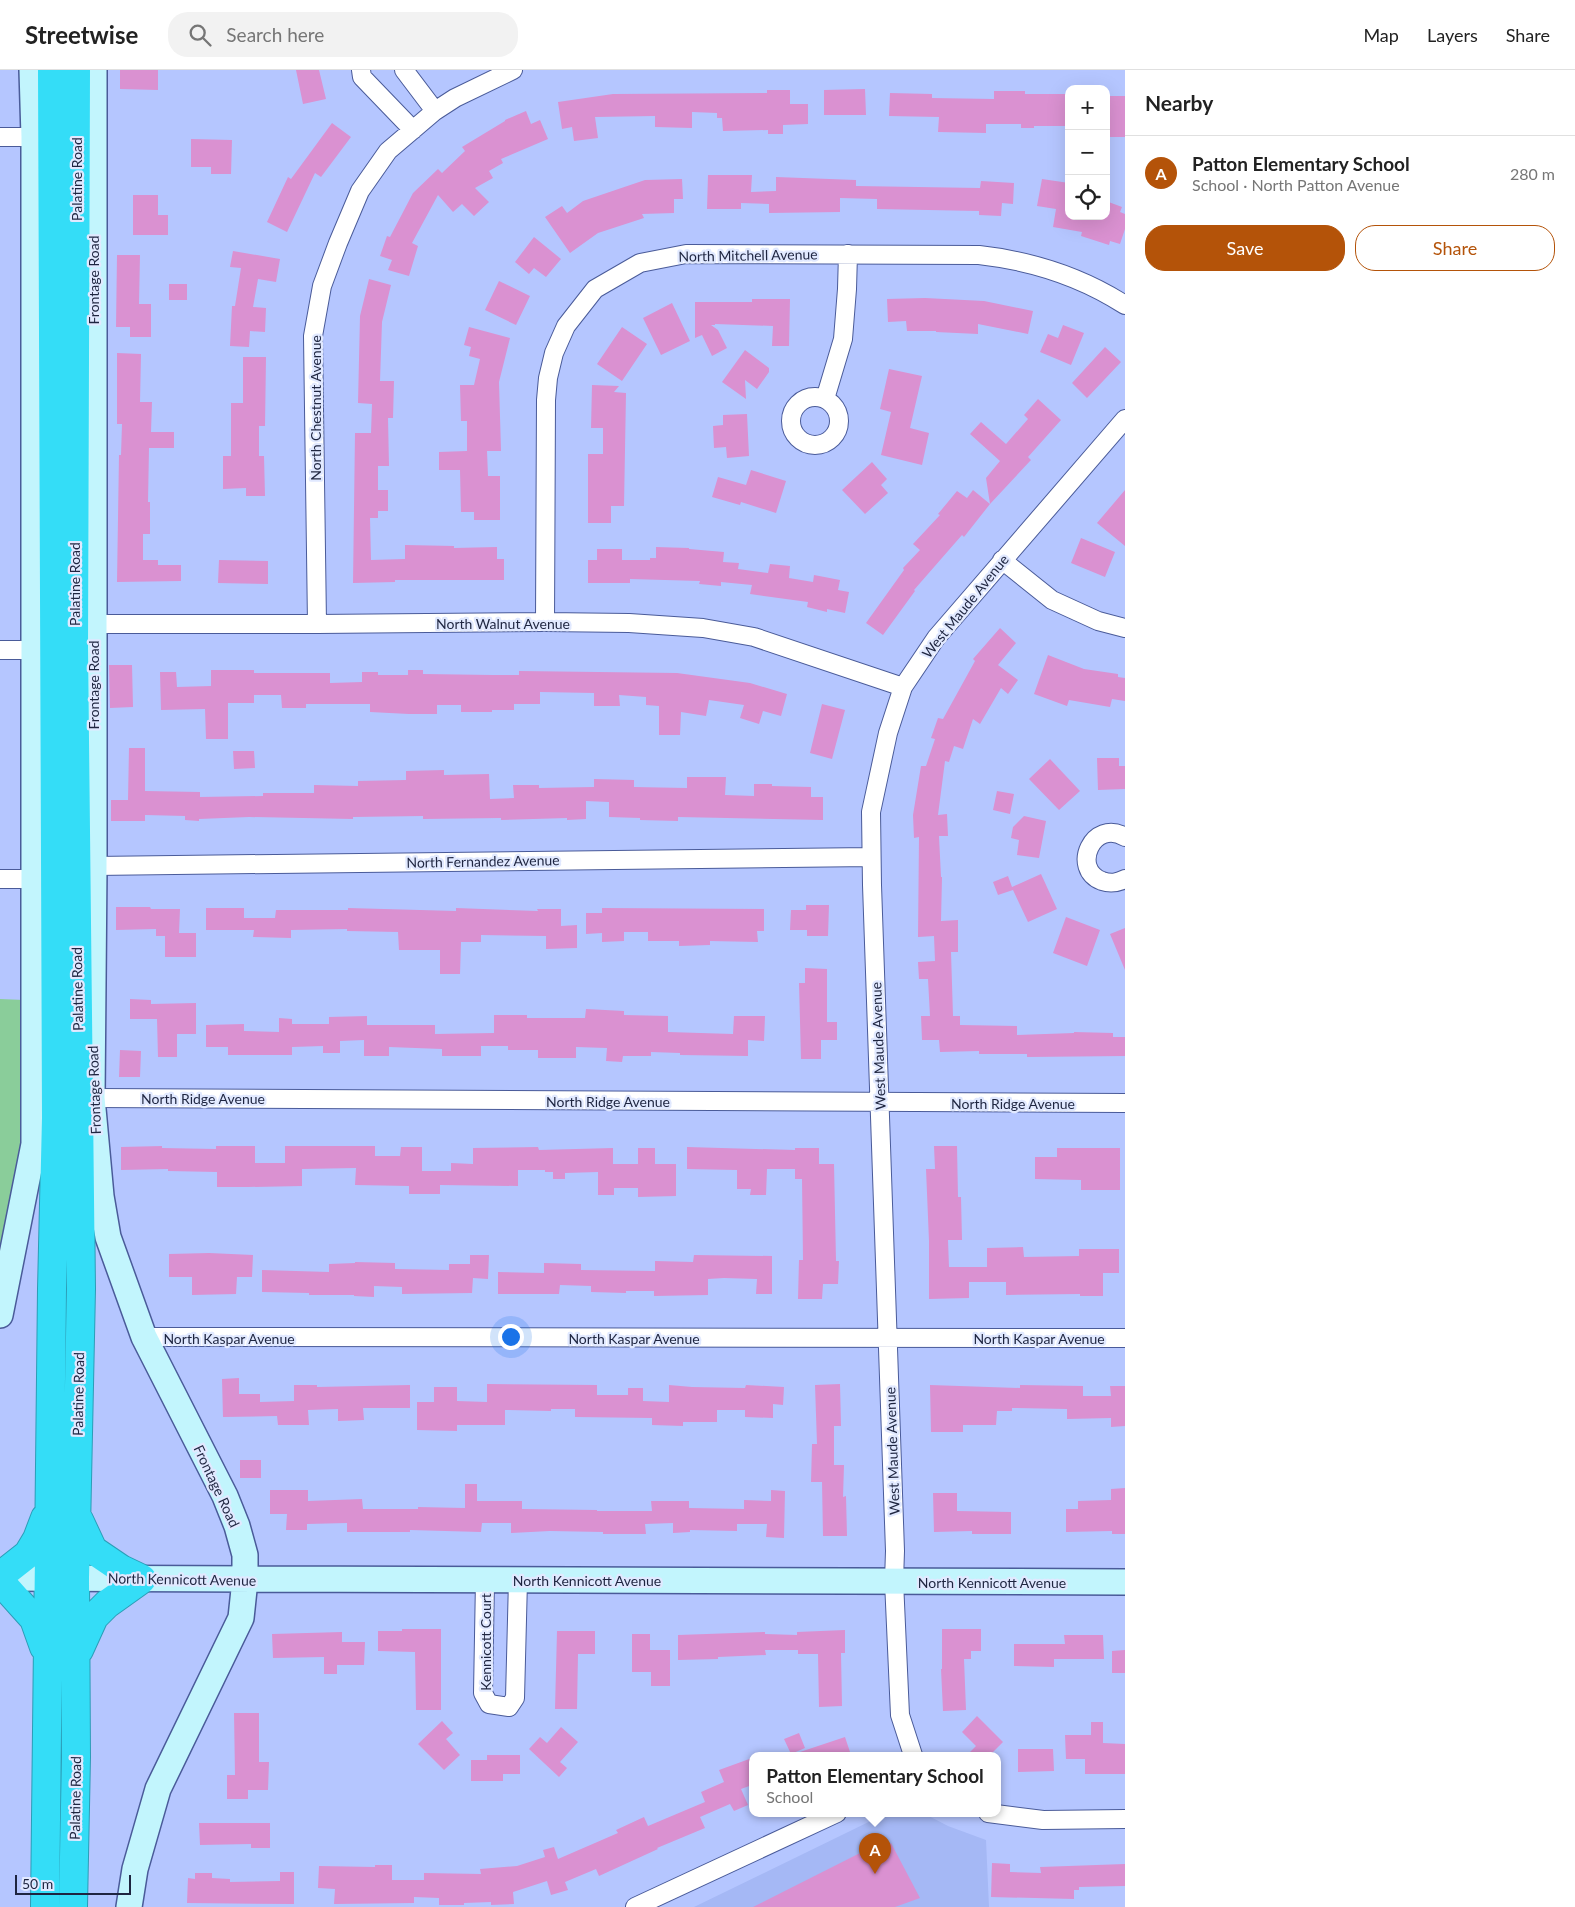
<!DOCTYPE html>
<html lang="en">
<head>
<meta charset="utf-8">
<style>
	body { margin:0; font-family:Lato,sans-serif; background:#f2f2f2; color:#222 }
	.controls { position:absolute; right:15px; top:15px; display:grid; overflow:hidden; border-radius:10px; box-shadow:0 5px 20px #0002 }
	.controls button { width:45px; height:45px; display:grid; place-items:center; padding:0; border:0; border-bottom:1px solid #e0e0e0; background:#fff; color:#222; font:25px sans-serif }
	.scale { position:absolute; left:15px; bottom:12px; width:116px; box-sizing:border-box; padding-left:5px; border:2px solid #1e2540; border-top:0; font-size:14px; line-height:18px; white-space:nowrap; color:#1e2540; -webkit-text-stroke:4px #e1e9ff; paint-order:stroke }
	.you { position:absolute; left:510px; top:1266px; width:18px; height:18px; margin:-12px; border:4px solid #fff; border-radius:50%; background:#1a73e8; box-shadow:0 0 0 8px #1a73e833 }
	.badge { display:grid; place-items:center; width:32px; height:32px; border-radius:50%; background:#b45309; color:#fff; font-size:16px; font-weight:700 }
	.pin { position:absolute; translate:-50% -41px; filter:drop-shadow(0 1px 2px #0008) }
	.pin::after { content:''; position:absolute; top:26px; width:18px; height:15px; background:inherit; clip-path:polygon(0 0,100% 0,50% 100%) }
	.popup { position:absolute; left:749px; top:1682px; width:252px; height:65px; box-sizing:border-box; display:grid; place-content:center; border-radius:10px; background:#fff; filter:drop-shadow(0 1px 4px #0005); font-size:16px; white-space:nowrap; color:#767676 }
	.popup b { font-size:19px; color:#222 }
	.popup::after { content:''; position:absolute; left:50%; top:100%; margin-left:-10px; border:10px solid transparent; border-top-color:#fff }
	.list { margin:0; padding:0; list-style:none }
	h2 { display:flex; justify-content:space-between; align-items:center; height:65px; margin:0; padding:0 20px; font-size:21px }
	h2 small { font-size:16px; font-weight:400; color:#767676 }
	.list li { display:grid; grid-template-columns:32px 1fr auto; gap:15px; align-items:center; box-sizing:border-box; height:75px; padding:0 20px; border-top:1px solid #e0e0e0 }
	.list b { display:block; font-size:19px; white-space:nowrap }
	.list p { margin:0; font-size:16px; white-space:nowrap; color:#767676 }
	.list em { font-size:16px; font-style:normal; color:#767676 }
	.actions { display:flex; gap:10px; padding:15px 20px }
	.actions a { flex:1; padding:11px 0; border:1px solid #b45309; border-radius:20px; text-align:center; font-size:18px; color:#b45309 }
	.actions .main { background:#b45309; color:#fff }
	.icon { flex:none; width:28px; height:28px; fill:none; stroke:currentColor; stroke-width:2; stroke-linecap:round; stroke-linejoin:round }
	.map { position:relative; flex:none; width:1125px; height:1837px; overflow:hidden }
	header { display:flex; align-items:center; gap:30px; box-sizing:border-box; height:70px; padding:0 25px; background:#fff; border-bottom:1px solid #e0e0e0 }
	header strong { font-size:24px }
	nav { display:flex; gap:28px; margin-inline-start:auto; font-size:18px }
	.search { width:350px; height:45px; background:#f2f2f2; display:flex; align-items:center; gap:12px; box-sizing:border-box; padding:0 18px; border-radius:20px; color:#767676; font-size:19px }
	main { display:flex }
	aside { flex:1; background:#fff }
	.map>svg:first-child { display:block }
</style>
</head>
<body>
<header>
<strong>Streetwise</strong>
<div class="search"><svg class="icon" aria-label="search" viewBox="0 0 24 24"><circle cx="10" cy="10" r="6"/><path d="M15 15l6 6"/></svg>Search here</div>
<nav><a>Map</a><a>Layers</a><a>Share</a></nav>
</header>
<main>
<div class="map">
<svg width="1125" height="1837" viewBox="0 0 1125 1837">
	<rect width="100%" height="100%" fill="#b5c6ff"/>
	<path fill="#a5b8f5" d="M887 1743H923L948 1756 986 1770 989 1837H694Z"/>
	<path fill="#8acd9a" d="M0 929 25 930 27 1071 0 1208Z"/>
	<path fill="#da91d1" d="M120 0H158V20L120 19Z
		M296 0H319L326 29 303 34Z
		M865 19 866 45H824V20Z
		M767 20H790V34H808V54L783 55V64H768V60L723 61 722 48H717V43L692 42V58L655 57V46L595 47 598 68 574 71 572 57 562 59 558 32 613 24 767 23Z
		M994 21H1025V24H1069L1068 56H1034V58H1021V54H986V63L938 62 939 47 889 46 890 23 932 24V28L994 29Z
		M1106 26H1125V67H1106Z
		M526 41 531 54 540 50 548 69 501 89 503 93 489 101 493 108 475 118 489 132 474 146 462 134 453 142 438 125 412 173 418 176 409 206 388 200 392 190 380 186 387 166 390 167 413 123 438 99 442 103 465 81 462 77 505 51V50Z
		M332 53 351 67 321 107 315 103 287 162 267 152 288 107 291 109Z
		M191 69 232 70 231 104H211V97H191Z
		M708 105H752L751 122 776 121V107L856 110V116L980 118 981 111 1014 113 1013 134 1002 133 1001 146 979 145V141L877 139V129L840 128V142L769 143V134L741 133V139H707Z
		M682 109 683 129H674V143L642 144 644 148 598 163 570 183 545 147 562 136 567 143 583 131 645 110Z
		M1042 109 1069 113V146H1106V131L1122 137 1120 142 1125 144V159L1120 174 1110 171 1109 175 1081 166 1082 162 1053 157 1056 139 1037 136Z
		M133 125H158V145H168V165H133Z
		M534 167 561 189 546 207 534 198 529 204 515 192Z
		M233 181 280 189 276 212 258 209 253 237 266 238 265 262 250 261 249 277 230 276 232 236H235L241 198 230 197Z
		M117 185H140L139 234H151V267H130V257H116Z
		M369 209 391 215 382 252 380 311H394L393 348H388L389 396H378V420H388V441H378V448H370L371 490 405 489V475L454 476V478L497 477V489H504V510H395V512L353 513 355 363H371L372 334 358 333 360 246Z
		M499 211 530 226 516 255 485 240Z
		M169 214H187V230H169Z
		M925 228 984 231 1033 241 1028 264 978 254V264L936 262V261H907L906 251 888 252 887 229Z
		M752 229H790L789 276H772L773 256 715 254V255H711L718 260 727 278 712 286 702 265 695 268V232H752Z
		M672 233 690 271 661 285 643 248Z
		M1063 255 1084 263 1071 295 1040 282 1048 264 1058 268Z
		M469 257 510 268 499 312 501 381H487L488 406H500V450H474V442H461L460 400H439V382L467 381V351H461L460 315H474L480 289 469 286 471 277 464 275Z
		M622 257 647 274 622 311 597 294Z
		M1105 277 1121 292 1087 328 1072 313Z
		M745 280 769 298V302L757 319 745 310 746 329 722 312Z
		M117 283 141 284 140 332H152L151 362H174V378H149L148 432H150V464H143V490H158V495H181V511L117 512 119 385H121L122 354H117Z
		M243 287H266L265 356H259V386H264L265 426H246V418L223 419V386H231V333H243Z
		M889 299 922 306 910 358 929 363 922 395 881 385 891 342 880 339Z
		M592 315 619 316 614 322 626 323 624 436H611V453H588V384H603V358H591Z
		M1038 329 1061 350 1028 387 1031 390 990 434 986 408 1000 391 970 364 981 352 1006 374 1028 349 1024 345Z
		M747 344 749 386 727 388 726 377 714 378 713 356 723 355V345Z
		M872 392 887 409 881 415 888 423 865 444 842 420Z
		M751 400 786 411 776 443 741 432 740 435 712 427 718 407 746 415Z
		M973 420 990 434 964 467 962 465 914 520 915 521 883 565 866 553 904 500 903 498 920 480 913 474 940 445 938 444 957 421 967 428Z
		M1125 420V476L1097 453Z
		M1081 468 1115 482 1105 507 1071 493Z
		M656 477 689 478V479L724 482 723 492 739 493 738 499 768 503 770 494 790 496 789 508 813 512 814 505 840 510 838 520 849 522 845 543 827 539V542L807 537 808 532 750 524 752 515 721 512V516L699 514 700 511 630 509V513H588V490H597V479H622V490H650V488H656Z
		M219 490 268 491V514L218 513Z
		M1000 558 1016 573 998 595 1018 610 1008 624 1001 618 980 654 973 649 963 679 954 676 949 692 945 691 938 745 947 744 948 766H939L941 807H942L941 851 958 850V882H951L953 946H960V955L1017 956V965L1074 963V962L1113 963V967H1125V986L1027 987V984H979V981L940 982 939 970H922L921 946H930L928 909H919L918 892 935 891 934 866 918 867 919 767 914 768 913 745 921 696H926L935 669 931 668 938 648 943 649 975 591 973 589Z
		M1048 585 1084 599 1118 604V607L1125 608V631L1112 629 1110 637 1069 630 1067 636 1034 624Z
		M109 595H132L133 637 110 638Z
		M211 600H254V603H330V613L362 612V602H378V605H408V600H423V604L493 605H519V601L677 603 750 613 787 624 781 646 763 641 759 654 740 648 744 635 709 630 706 646 681 642 680 665H659V636L646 635V627L619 625 620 636H594V623L540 622V634H514V640H492V642H461V635H437V644H409L370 642V634H306V638H282L281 625H254V633H228V669H206L205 639 161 640 160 602H176L177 617 211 616Z
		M822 634 845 640 832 689 810 683Z
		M129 678H145V721L200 722V727L263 726V723H314V715L358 716V711L406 710V701L444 700V705L489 704 490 729 514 728 513 715H539V718L594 717V709L634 710V717L687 718V707H726L725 725 754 726V714H772V716L811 717V727H823V750L678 747V751L640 750V748L609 747V732L586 731V749L567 750V748L501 750V748L423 749V746L353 747V749L249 747 199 749V751L185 750V746L145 745V751H111V730H128Z
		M233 681H254L255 698 234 699Z
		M1097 688H1119V696H1125V719L1098 720Z
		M1050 689 1080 721 1059 740 1029 709Z
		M997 721 1014 724 1010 744 993 740Z
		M1024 746 1046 751 1039 788 1017 785 1019 770 1011 768 1013 757Z
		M1041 804 1057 839 1028 852 1013 820 998 825 993 812 1008 806 1012 817Z
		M806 835H829L828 866H807V860H790L791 840H806Z
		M116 837H150L151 839H180L179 863H196V887H165V866H156V859L116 860Z
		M206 838H244V848H275L276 840H348V838L456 841V838L538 841 537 839H561V856L577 855V878L546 879V866L481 865V872H461L460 904H440V880H399L398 862 347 861V859L291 860V868L253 867 254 860H206Z
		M602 838 764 839V861H757L758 872 710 871V875L679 876V871H648V862H624V871L602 872V863L586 864V843H602Z
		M1066 847 1100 860 1087 896 1053 883Z
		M1125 858V900L1110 864Z
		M805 898 827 899V952H837V970H821V989H801L799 913H805Z
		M130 929 151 930V934L196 933V964H177V987H158L157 949H130Z
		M586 939 624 941V945L668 946V962L733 964 734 946H765L764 971 748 970V986L680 985V983L651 982V986H623L622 992 606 991 607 978 576 977V988H538V980H508V976H481V986H442V979L389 977V986H364V970L340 971V983H323V976L292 977V985H228V977H206V955L244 954V961L279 962V948L292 949V954H329V947L367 946V955H435V964L494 963V945H527V948H585Z
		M120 980 141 981 140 1007H119Z
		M162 1076V1078L216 1079V1076H255V1093H285V1076H375V1086H400L401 1077H422V1101H451V1093L473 1094V1078L538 1077 539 1080 613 1078V1094H638V1078H655V1094H676V1126L638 1127V1118H614V1125H598V1102L565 1103V1109H553V1102H545V1100H518V1116L440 1115V1124H409V1116L355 1115 356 1098 302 1099V1116L248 1117H217V1102L168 1101V1099L121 1100V1077Z
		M934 1076H957L958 1127H961L962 1170H948L949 1197H987V1178L1023 1177 1024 1187 1079 1186V1179H1119V1203H1103V1226H1080V1224L1006 1225V1212H969V1228L929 1229V1171L926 1099H935Z
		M687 1077 795 1080V1078H819V1094H834L836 1191H839L838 1214H823L822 1229H798L799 1190H803L802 1109H795V1099H767L766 1125H750L751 1119H737V1100L687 1099Z
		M1057 1078H1120V1120H1081V1110L1035 1109V1087H1057Z
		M209 1183 253 1185 252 1207H237L236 1224 192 1225V1207H169V1184Z
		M470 1185H489L488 1209 473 1208 472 1223 402 1224V1217L374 1216V1227L354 1226V1225H309V1223L262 1222V1200L329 1202V1194L355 1193V1192L395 1193V1199L449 1200V1194H470Z
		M694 1185 772 1186V1224H756L757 1209 724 1208 708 1209V1225L654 1226V1221H626V1223L591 1222V1216L560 1215 559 1224H498V1202L544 1203V1193L581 1194V1200L655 1201V1191L693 1192Z
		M239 1308V1324H260V1332L294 1331V1315H317V1317L410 1315V1338H363L364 1350 338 1351V1339L308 1340 309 1355H278L277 1346 223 1347 222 1309Z
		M487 1314 597 1315V1325H628V1318H643V1331L669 1332V1315L692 1317 745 1318 746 1315 784 1317 783 1335 773 1334V1348L745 1347V1340H717V1352H683V1356L652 1355V1348L575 1347V1339H551V1341L505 1340V1355H457V1361L417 1360V1332H434V1317H457V1331L487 1332Z
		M840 1314 841 1356H834V1395H844L843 1427 846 1426 847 1466H823L822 1412H811L812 1374H817L815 1315Z
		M930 1315 1020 1318V1315L1083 1316V1326H1111L1110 1316H1125V1356L1111 1357V1348L1067 1349V1339L1012 1338V1341H997L996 1355H963V1362H931Z
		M240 1390H261V1408H240Z
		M465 1414H477V1431H522V1439L597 1440V1441H652L651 1431H689V1438L744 1439V1430L771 1431V1420L785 1421 784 1468 766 1467 767 1454H737V1461L690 1460V1462L673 1463V1453L645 1454 646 1464H603V1462L550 1461 511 1463V1453H482L481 1462 410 1460V1462H347V1453L307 1454V1460H286L287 1444H270V1420H308V1431L362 1429 363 1439H418V1437L465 1438Z
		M1125 1418V1464H1112V1461L1066 1462V1439H1078V1431L1111 1430V1419Z
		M933 1423H957V1441L1011 1442V1464H972V1461L934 1462Z
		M402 1559H441V1640H416L415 1582 378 1581V1561H402Z
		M942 1559H981V1581H971V1589H964L966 1640 943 1641 941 1599H942Z
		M845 1560V1583H841L842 1636 819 1637 818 1584H798V1580H765L766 1585 718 1587V1589L678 1590V1565L765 1562V1564L797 1565V1562Z
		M557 1561H595V1584H578L577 1639H555Z
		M342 1562V1572H365L364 1595H337V1604H324V1587L273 1588 272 1564Z
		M632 1564H650V1580H670V1616H651V1602H632Z
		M1064 1565H1103L1104 1589H1054V1597L1014 1596V1574H1065Z
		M1125 1580V1603H1112V1581Z
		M234 1643H259V1692H269L268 1720H248V1729H227V1705H235Z
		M977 1646 1003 1672 990 1685H967L976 1676 962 1662Z
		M442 1651 453 1663 446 1669 460 1685 444 1700 418 1674Z
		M1091 1652H1103V1673L1125 1674V1704H1085V1689H1066L1065 1665H1091Z
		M561 1657 578 1672 560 1692 567 1698 559 1707 529 1679 540 1667 547 1673Z
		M799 1663 805 1678 791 1684 784 1669Z
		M845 1667 851 1685H797V1683Z
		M1018 1679H1053L1054 1701 1018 1702Z
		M487 1685H520V1704H503V1711H471V1690H487Z
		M752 1688V1715L741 1719 748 1735 734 1741 730 1734 700 1747 705 1758 657 1778 658 1779 599 1806 596 1799 565 1812 568 1820 551 1825 547 1811 513 1822 514 1834 491 1835V1832L464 1833V1835H439V1828L414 1827V1833L334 1834 335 1819 318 1818 319 1796 375 1797V1795H392V1810H424V1803L481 1804 480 1799 517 1796 545 1787 543 1780 554 1777 558 1789 618 1763 616 1760 644 1747 648 1756 705 1732 701 1722 724 1712 719 1700Z
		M199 1753H270V1778H251V1774L200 1775Z
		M891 1773 920 1828 895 1837H753L868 1779 871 1788Z
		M992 1793 1010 1794V1802L1041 1803 1040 1797 1125 1794V1816L1079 1817V1820H1074V1829L991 1827Z
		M280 1802H294V1834L187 1833 188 1808 195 1809V1803H212V1808L230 1809V1812L280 1811Z"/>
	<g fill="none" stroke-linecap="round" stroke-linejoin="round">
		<g stroke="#4a5b99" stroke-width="20">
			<path id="street" d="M361 0 362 7 413 60
				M404 0 435 41
				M0 67H34
				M791 351a24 24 0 1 1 48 0a24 24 0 1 1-48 0Z
				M825 329 843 269 847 219 848 184
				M1002 490 1052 530 1098 551 1125 558
				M545 552 546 330 548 308 554 283 566 256 595 219 640 193 686 184 979 185C1032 191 1080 206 1125 235
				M93 554H317L545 552 629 553 703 558 754 567 903 617
				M317 554 313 266 322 216 338 173 360 121 388 81 435 41 455 28 513 0
				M0 580H34
				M1125 767C1093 748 1070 799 1102 811 1111 814 1117 813 1125 809
				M94 796 871 787
				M0 809H33
				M92 1028 1125 1033
				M144 1267 1125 1268
				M485 1510 483 1623 489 1634 509 1637 515 1628 518 1510
				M913 1685 900 1645 894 1511 895 1481 872 815 871 742 888 663 903 617 936 568 1125 349
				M988 1743 1043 1750 1125 1749
				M635 1837 837 1743"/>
		</g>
		<g stroke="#4a5b99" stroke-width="28">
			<path id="secondary" d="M94 0V796L92 1028 101 1126 108 1167 144 1267 225 1426 237 1456 245 1485V1510L241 1548 158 1719 135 1799 129 1837
				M0 1245 34 1074V67L32 0
				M0 1508 1125 1512"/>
		</g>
		<g stroke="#2c9db7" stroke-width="30">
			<path id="highway" d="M79 1450 93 1480 121 1499 142 1509
				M0 1506 28 1484 37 1469 45 1448
				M0 1511 34 1549 44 1577
				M79 1580 94 1547 107 1534 142 1509
				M45 1837 52 1219 56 1048 52 0
				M73 1837 76 1687 75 1508 81 1219 74 578 76 0"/>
		</g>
		<use href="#street" stroke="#fff" stroke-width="18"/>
		<use href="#secondary" stroke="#c2f5fd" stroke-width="25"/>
		<use href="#highway" stroke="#34ddf7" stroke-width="28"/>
	</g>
	<g text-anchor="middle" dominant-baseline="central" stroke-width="4.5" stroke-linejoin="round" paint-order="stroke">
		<g font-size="14" fill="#1e2540" stroke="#e1e9ff">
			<text transform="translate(76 109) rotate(-90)">Palatine Road</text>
			<text transform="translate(748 185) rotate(-1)">North Mitchell Avenue</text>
			<text transform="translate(93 210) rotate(-90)">Frontage Road</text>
			<text transform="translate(315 338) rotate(-90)">North Chestnut Avenue</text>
			<text transform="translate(74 514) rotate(-90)">Palatine Road</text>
			<text transform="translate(965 536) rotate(-51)">West Maude Avenue</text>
			<text x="503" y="553">North Walnut Avenue</text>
			<text transform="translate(93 615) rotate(-90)">Frontage Road</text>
			<text transform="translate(483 791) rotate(-1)">North Fernandez Avenue</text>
			<text transform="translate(77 919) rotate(-91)">Palatine Road</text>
			<text transform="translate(878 976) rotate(-92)">West Maude Avenue</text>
			<text transform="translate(94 1020) rotate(-92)">Frontage Road</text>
			<text x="203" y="1028">North Ridge Avenue</text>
			<text x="608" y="1031">North Ridge Avenue</text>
			<text x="1013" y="1033">North Ridge Avenue</text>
			<text x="229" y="1268">North Kaspar Avenue</text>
			<text x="634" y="1268">North Kaspar Avenue</text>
			<text x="1039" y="1268">North Kaspar Avenue</text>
			<text transform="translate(78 1324) rotate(-89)">Palatine Road</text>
			<text transform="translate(892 1381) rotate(-92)">West Maude Avenue</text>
			<text transform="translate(217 1416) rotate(65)">Frontage Road</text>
			<text transform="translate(182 1509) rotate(1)">North Kennicott Avenue</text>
			<text x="587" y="1510">North Kennicott Avenue</text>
			<text x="992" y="1512">North Kennicott Avenue</text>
			<text transform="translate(485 1572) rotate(-90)">Kennicott Court</text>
			<text transform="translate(75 1728) rotate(-89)">Palatine Road</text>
		</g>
	</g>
</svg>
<div class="controls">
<button>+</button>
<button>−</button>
<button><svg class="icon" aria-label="locate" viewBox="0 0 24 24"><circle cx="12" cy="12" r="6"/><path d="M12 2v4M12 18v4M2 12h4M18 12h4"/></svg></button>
</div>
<div class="scale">50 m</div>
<div class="you"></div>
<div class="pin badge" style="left:875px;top:1804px">A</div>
<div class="popup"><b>Patton Elementary School</b>School</div>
</div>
<aside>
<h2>Nearby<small></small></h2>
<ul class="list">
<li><span class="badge">A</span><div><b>Patton Elementary School</b><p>School · North Patton Avenue</p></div><em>280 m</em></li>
</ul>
<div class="actions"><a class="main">Save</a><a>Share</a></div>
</aside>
</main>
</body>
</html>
